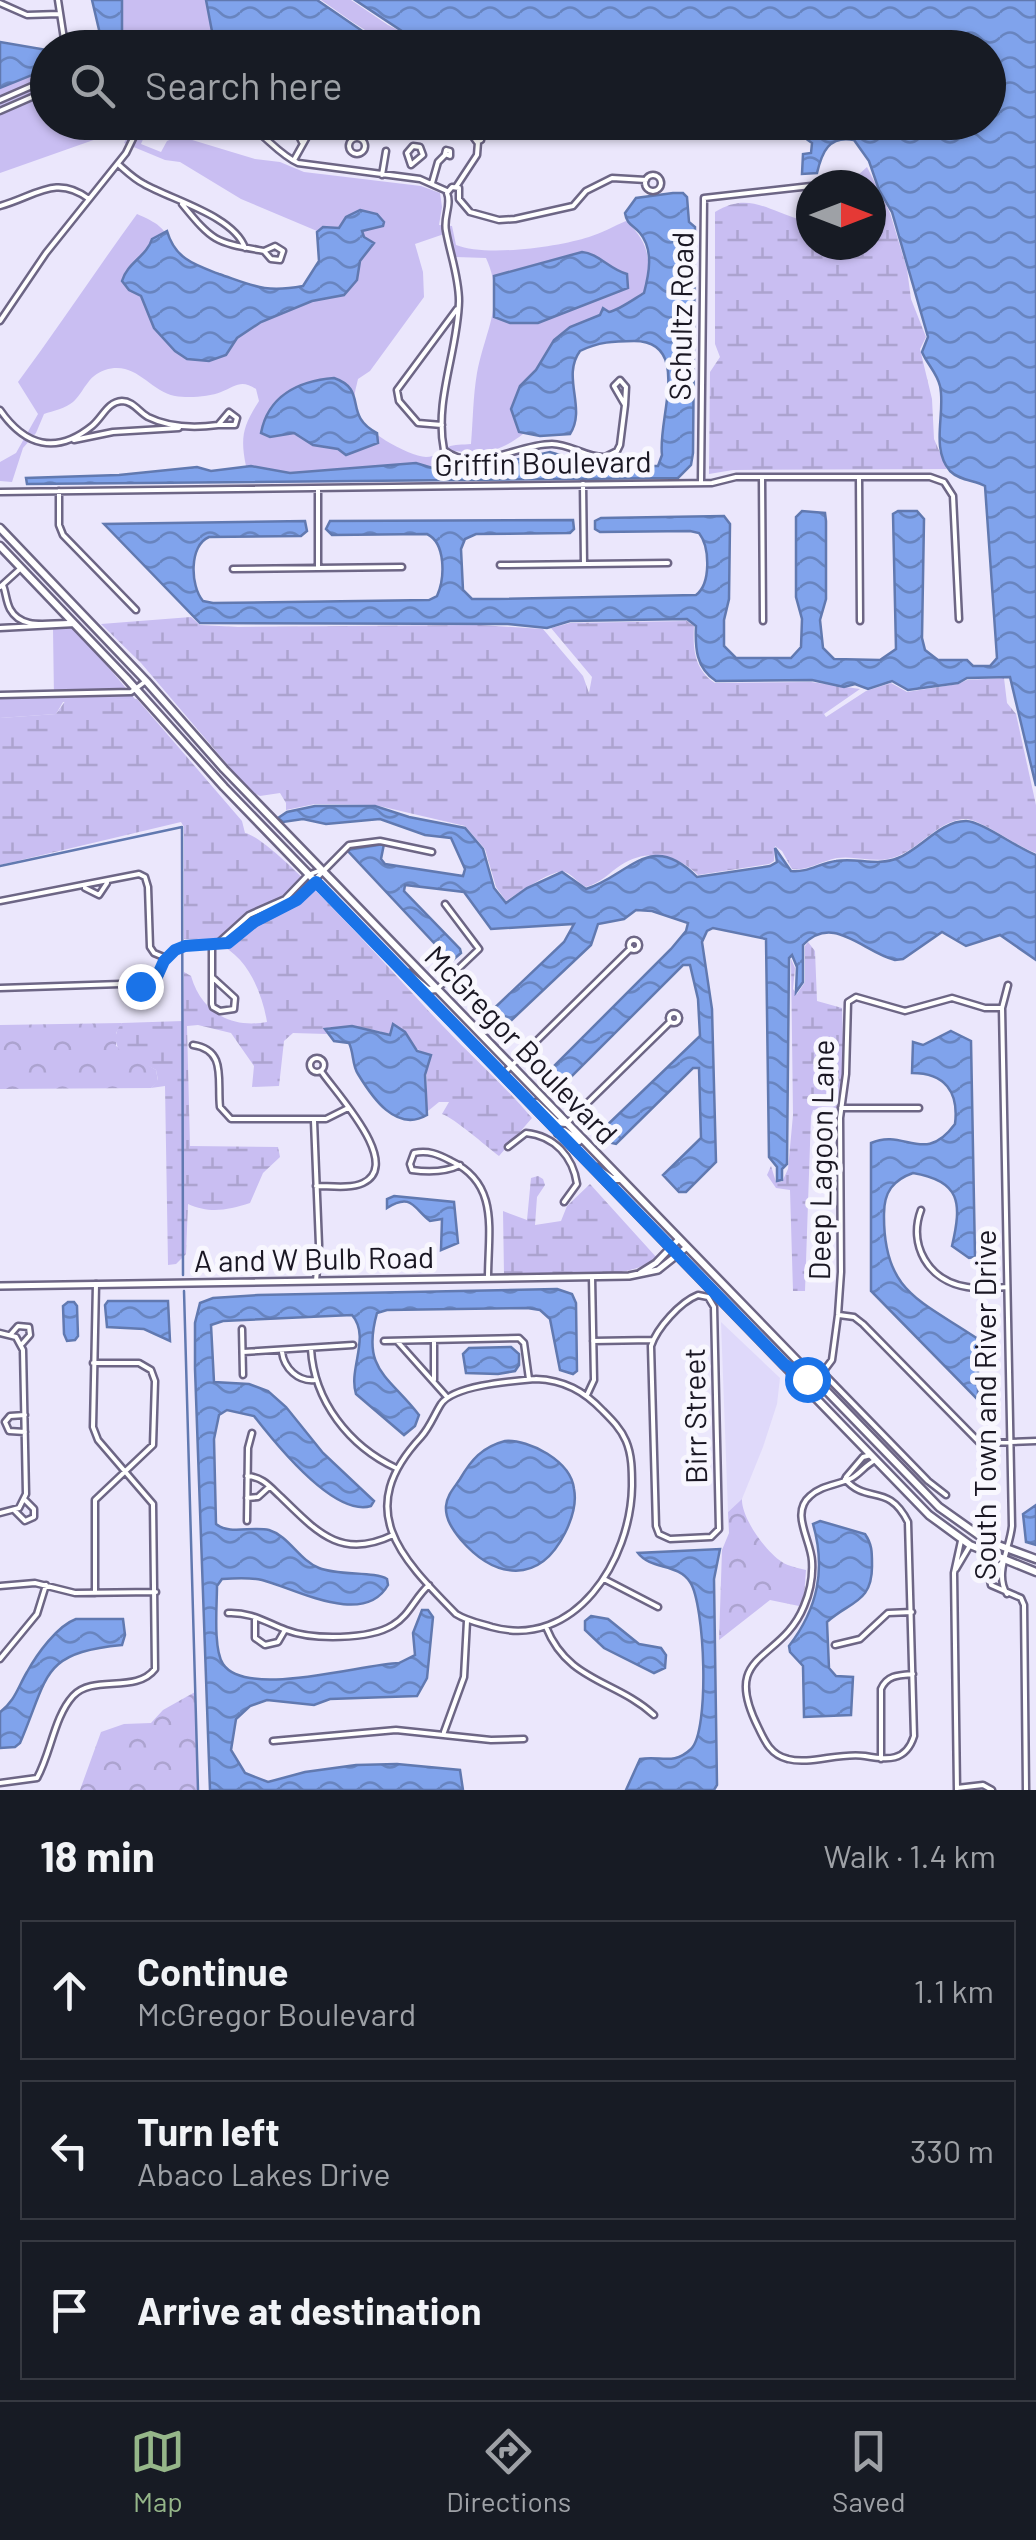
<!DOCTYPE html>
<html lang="en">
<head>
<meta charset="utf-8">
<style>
	body { margin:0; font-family:Barlow,sans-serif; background:#242831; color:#f1f3f6 }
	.compass { position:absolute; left:796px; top:170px; width:90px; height:90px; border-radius:50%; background:#171b24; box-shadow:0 2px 8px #0004; rotate:90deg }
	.stop { position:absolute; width:30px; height:30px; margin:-22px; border:8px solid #1a73e8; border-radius:50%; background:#fff }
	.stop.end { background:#1a73e8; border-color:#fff; box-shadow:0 2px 10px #0008 }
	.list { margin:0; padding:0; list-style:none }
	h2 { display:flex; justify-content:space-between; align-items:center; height:130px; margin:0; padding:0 40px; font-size:42px }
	h2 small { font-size:32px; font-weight:400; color:#9ea1a6 }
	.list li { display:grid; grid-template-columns:65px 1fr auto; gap:30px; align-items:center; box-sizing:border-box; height:140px; margin:0 20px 20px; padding:0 20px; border:2px solid #363941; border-radius:0px }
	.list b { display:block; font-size:38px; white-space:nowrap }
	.list p { margin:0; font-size:32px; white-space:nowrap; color:#9ea1a6 }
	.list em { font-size:32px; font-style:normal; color:#9ea1a6 }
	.icon { flex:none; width:55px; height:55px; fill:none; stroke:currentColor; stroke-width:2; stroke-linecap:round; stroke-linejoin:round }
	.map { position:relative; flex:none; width:1036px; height:1790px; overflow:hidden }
	.search { position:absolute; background:#171b24; box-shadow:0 2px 8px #0004; left:30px; right:30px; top:30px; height:110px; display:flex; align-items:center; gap:25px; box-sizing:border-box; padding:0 35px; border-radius:55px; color:#9ea1a6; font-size:38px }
	.sheet { height:610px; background:#171b24 }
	nav { display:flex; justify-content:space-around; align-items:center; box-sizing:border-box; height:140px; border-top:2px solid #363941; background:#171b24; font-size:28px; color:#9ea1a6 }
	nav a { display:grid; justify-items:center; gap:5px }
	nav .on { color:#95b689 }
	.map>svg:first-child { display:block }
</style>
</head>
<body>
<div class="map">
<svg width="1036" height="1790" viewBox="0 0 1036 1790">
	<defs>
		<pattern id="forest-crowns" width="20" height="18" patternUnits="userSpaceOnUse" patternTransform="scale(2.5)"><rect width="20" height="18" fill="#c9bef2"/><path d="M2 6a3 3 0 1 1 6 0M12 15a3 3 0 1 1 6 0" fill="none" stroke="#aca3cf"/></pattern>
		<pattern id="wetland-marsh" width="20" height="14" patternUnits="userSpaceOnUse" patternTransform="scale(2.5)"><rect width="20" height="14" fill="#c9bef2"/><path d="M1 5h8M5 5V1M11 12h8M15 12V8" fill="none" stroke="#aca3cf"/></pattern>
		<pattern id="water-waves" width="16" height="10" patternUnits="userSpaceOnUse" patternTransform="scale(2.5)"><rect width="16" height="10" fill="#80a3ec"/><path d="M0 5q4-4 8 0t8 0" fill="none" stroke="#6884bf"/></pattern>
	</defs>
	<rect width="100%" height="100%" fill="#ebe7fc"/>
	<path fill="#dfd9fa" d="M721 1322 780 1378 777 1404 763 1447 742 1499 728 1512Z"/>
	<path fill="#c9bef2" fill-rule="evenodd" d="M92 0H206L215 47 77 48 79 42 96 39 100 34Z
		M321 0H351L388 25 431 47C382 48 359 26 321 0Z
		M0 42 47 50 48 122 110 123 102 137 0 173Z
		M134 123H150L141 144 161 152 167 141 179 136 255 159 280 162 304 172 421 186 440 193 442 207 439 225 452 226 456 245C486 257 558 247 589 237 602 233 614 226 626 221 650 243 652 262 644 293 635 299 619 310 608 313L605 308C595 323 579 320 565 330 549 343 545 359 533 374 524 386 517 393 511 407L519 432 523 434C500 452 484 454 455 451L439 470 416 463 290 473 246 466C240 437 243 426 259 401L256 389C241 379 236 386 221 392 209 397 188 398 175 396 149 391 136 360 105 370 87 376 85 391 73 402 66 408 53 411 44 414L36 433 23 448 12 482 0 481V462L16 453 38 414 18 382C59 327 96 270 137 214 174 230 159 232 181 257 191 268 205 268 218 273 256 286 261 293 303 286L319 261 317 231 241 199 180 162 165 160 124 143ZM447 233 456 257 486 258C506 302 485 330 477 373 473 396 473 421 471 444 463 445 454 444 448 447 440 451 436 457 426 457 408 456 360 429 355 411 352 401 356 388 358 379L370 371 424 297 423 272 415 244Z
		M74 626 135 699 63 702 56 714 0 718V697L54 698 53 629Z"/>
	<path fill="url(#forest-crowns)" d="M122 1023 116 1033V1046L156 1070 158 1081 151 1088 0 1089V1025Z
		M742 1499C741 1517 765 1551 782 1562 788 1566 798 1568 806 1570L804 1596 799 1606 770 1600 719 1640 722 1550 729 1533 728 1512Z
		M195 1692 198 1790H80L101 1732 124 1724 151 1723 163 1710Z"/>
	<path fill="url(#wetland-marsh)" d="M867 167 890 213 907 269 911 299 926 337 920 349 932 399 934 439 947 469 733 470 709 474 710 372 720 357 715 344V212C747 192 766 209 798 219L811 212V245H871V185H847Z
		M191 617 200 625 238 627 480 625 543 629 583 676 589 693 592 677 551 628 570 623 687 621 694 626C693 646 693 669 715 683L811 682 860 689 824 714 826 717 866 691 891 683 907 692 958 684 967 680 1004 678 1007 703 1016 714 1036 805V853C1016 846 982 820 966 819 940 819 921 847 898 856 877 865 858 855 837 858 821 861 807 871 792 869L782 851 775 846 774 861 769 864 698 875C678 854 646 848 621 865 609 873 602 882 586 887 578 883 573 875 565 872 554 868 519 893 506 901L496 887 485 849 465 826 375 805 315 804 286 810V803L280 793 260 796 250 791 141 663 101 624Z
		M137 699 242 821 245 833C275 838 411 993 441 1024 471 1056 504 1085 532 1118L499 1156C486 1146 454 1118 442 1114L449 1102H439L428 1111 424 1106 427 1097 426 1054 412 1046 405 1032 386 1035 380 1031 330 1027 325 1029 327 1034 293 1033 284 1041 279 1086 252 1087 254 1066 231 1033 198 1025 187 1026 190 1146 278 1147 280 1157 263 1173 250 1203C228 1210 210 1214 188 1204L186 1254 176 1264 168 1265 165 1086 151 1088 158 1080 156 1070 120 1051C113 1041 115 1031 122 1023L183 1021 184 972 191 976C201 1011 230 1029 267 1022 262 992 247 955 216 943 207 939 194 940 184 939V827L181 822 0 865V718L56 714 66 700Z
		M808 942 815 951 817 1001 842 1008 844 1075 837 1108 813 1110 811 1116 805 1291H793L790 1190 776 1188 767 1175 771 1166 776 1182H782L788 1169 793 1115 791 959 795 968 793 989 797 994 805 982V946Z
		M538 1176 543 1179 545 1185 537 1197 535 1225 561 1221 567 1206 590 1184 657 1258C624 1283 547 1275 504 1275L503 1211 527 1220 531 1178Z"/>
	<path fill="url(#water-waves)" stroke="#6179b0" stroke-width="2.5" d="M92 0H122V47H77L79 42 96 39 100 34Z
		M206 0H317L371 37 399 47H215Z
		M355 0H1036V786L1010 677 967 678 958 683 908 690 892 681 868 689 855 684 844 687 812 680 716 681C696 668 695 648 696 626L687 619 570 621 547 628 508 624 200 623 104 524 305 521 307 531 301 536 209 537C189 545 190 586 203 601L213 603 429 600 437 596C445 578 446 543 427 534L332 535 326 529 330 521 573 520 574 529 570 533 476 534 465 539 461 549 463 590 472 599H492L696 595C711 584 710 547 699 533L690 531 600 532 595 529V521L601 518 724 516 730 524 729 599 724 620V646L736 658H791L801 647 802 619 796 597V517L802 511 825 513 826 521V599L820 620 823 648 834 659 880 660 896 649 893 514 898 511H917L924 519 922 638 925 650 938 660H967L973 666H990L997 658 985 486C975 480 960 481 950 471 930 448 946 412 940 386 937 373 927 364 922 352L928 337 892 212 879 190 869 161 854 140C829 135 822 152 817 173L802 174 803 154 811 153 812 143 787 125 774 124 758 128 733 123 988 122V48L437 47 417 41Z
		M0 42 47 50V69L0 88Z
		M673 193H683L687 197 689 222 695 227 693 453 691 465 678 478 27 484 26 478 119 475 197 467 211 471 251 466 290 473 416 463 439 470 466 471 550 452 597 466H658L662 455C657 420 693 341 634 341 614 341 598 342 580 351 561 377 587 408 570 434L540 436 519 432 511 409 520 386 536 370 554 340 570 327 600 315 603 308 609 312C619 310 634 299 644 293 649 274 654 250 640 233 632 224 627 225 625 213L636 198Z
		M360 210 377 214 384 222 383 226 362 231 364 237 374 243 360 261 357 280 344 295 312 301 261 322 237 338 226 355 209 361 187 359 175 351 154 328 141 296 129 290 122 281C127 263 147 256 152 239L167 231C175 259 195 265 219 274 254 286 265 293 303 286L319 261 317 232 323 227 339 228 346 217Z
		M582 252C598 253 610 270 627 274L628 288 538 323H510L494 317V276Z
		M334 378C369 390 342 415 377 433L378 443 346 455 338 449 313 445 294 433 270 437 261 433C268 396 298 381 334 378Z
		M315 806H375L409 817 465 828 483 849 494 888 506 903 527 888 562 872 586 889C629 876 650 829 697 877L770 866 777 862 775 848 791 871C807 873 820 863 836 861 857 857 877 867 898 858 921 849 940 821 966 821 981 821 1017 848 1036 855V960L1000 935 966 946 942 932 903 959 895 960C863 952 833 913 803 945V982L796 992 797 967 792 955 789 958 787 1164 782 1169V1180L777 1181V1167L769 1157 766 939 713 928 707 931 702 942 712 1009 716 1162 686 1192H679L663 1175 701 1138 699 1068H693L616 1144 607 1142 600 1132 700 1036 698 999 690 965H683L559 1089 554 1091 543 1077 671 949 686 931 688 923 652 911 636 910 624 919 598 924 591 945 500 1031 486 1016 564 942 574 924 491 929 464 892 405 885 404 891 460 949 461 953 453 960 449 959 347 850 384 844 381 859 385 864 463 876 465 869 451 838 425 835 380 819 326 824 303 819 283 822 278 818 287 812Z
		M393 1024 405 1032 417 1051 431 1055 425 1075 427 1115C396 1133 372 1097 358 1074 352 1065 354 1053 349 1043L334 1041 325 1029 352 1026 390 1035Z
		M951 1031 971 1041 975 1257 969 1258 952 1246C962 1203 961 1181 913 1173 893 1180 884 1192 884 1214 883 1292 920 1300 978 1339V1400L871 1291V1143C905 1128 924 1166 955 1124 959 1092 945 1073 912 1073L913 1042 923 1045Z
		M394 1196 454 1202 458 1243 441 1250 442 1219 430 1221C414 1209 412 1192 387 1208V1199Z
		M557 1289 572 1294 576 1303 577 1371 573 1374 560 1370 550 1319 540 1310 527 1308 387 1310 377 1313C361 1370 389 1376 419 1415L415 1426 404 1435 356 1394C348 1369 371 1337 352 1315L223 1321 211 1325 214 1382 249 1384 268 1391 286 1407 323 1453 374 1501 371 1506C334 1517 275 1443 254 1416L227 1410 219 1415 214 1439 216 1524C229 1535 252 1526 269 1530 289 1536 299 1560 319 1568 339 1576 375 1571 387 1579L388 1585C364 1628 294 1588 262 1580 249 1577 235 1578 222 1579L217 1586C217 1605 213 1649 223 1664 246 1699 361 1664 399 1663L415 1655 413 1633 422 1610H428L433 1617 427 1678 417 1696 330 1699 314 1705 267 1700 250 1706 236 1719 231 1750 245 1773 268 1782 305 1772 356 1765 397 1764 460 1770 463 1790H210L195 1369V1323L200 1303 213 1298 258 1295Z
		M108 1301H168L170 1341 144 1329 107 1327 105 1305Z
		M68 1302H74L77 1306 78 1336 75 1340 67 1341 64 1334 63 1306Z
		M511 1347 519 1354V1365L515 1371 498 1374 466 1373 463 1354 469 1348Z
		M505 1441C529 1439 571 1461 574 1489 577 1504 572 1519 565 1533 539 1585 495 1579 461 1540 453 1530 445 1519 446 1506 447 1495 454 1488 460 1479 471 1460 482 1447 505 1441Z
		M1036 1505V1545L1026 1542 1023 1514Z
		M820 1521 865 1534C872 1544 872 1552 872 1564 873 1603 850 1601 827 1622L829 1668 836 1676 853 1677 851 1715 804 1717 803 1666 790 1652 789 1646C818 1608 826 1569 813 1524Z
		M720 1549 714 1579 717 1785 714 1790H626L640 1759C660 1755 673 1766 691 1749 710 1731 705 1604 690 1582 678 1563 651 1570 638 1553Z
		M591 1616 608 1619 639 1644 661 1648 666 1655 665 1668 654 1673 604 1648 585 1630V1621Z
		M76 1619H123L125 1635 122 1645C40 1653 49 1676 20 1743L15 1747 0 1748V1712C15 1701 18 1687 27 1672 37 1654 57 1626 76 1619Z"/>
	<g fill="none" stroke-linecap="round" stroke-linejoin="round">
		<path stroke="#6179b0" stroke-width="2.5" d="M0 866 182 827 183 1275
			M184 1291 198 1790"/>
		<g stroke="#6d6685" stroke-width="9">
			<path id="minor" d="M58 0 64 39 69 48
				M0 3 27 15 59 14
				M0 100 48 79
				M0 111 48 90
				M242 122C264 132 276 153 298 163L420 179 447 191
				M478 136 481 140 477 142 474 138Z
				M349 146a8 8 0 1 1 16 0a8 8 0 1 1-16 0Z
				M413 146 420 147 423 155 411 165 407 153Z
				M446 150 450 151V156L445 154Z
				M294 160 308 135 304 127 297 132 302 142
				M118 164C126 171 134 179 144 184 172 200 234 216 245 248
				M382 175 386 151
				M645 183a8 8 0 1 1 16 0a8 8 0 1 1-16 0Z
				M432 183 438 162 445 155
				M456 187 477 155 478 142
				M182 204C214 243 215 242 264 251
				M0 206C36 196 56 174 89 199
				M275 246 283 251 280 260 271 259 264 251Z
				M0 321 46 253 126 153 141 122
				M620 380 626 387 625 405 614 386Z
				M625 405 620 445 617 451 605 457C587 458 570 444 552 444 516 444 477 475 444 450 434 400 458 351 459 301 459 277 450 254 446 231 443 217 452 205 447 193L452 187 459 188V199L470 212 499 220 515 219 573 206 586 191 612 178 646 180
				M0 410C25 446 56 455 92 426 103 417 107 402 122 401 133 401 139 412 148 417 170 428 195 428 218 425
				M229 412 237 418 235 425H218Z
				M442 425 418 423 399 401 397 390 457 309
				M74 440 113 432 179 428
				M762 477 763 621
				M859 477 860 621
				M701 483 704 198 811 186
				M583 484 584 564
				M318 488V568
				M59 491V525L63 535 136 610
				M0 492 712 483 736 477H930L944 482 953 496 959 619
				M500 565 668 563
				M233 569 402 567
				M3 585C6 593 6 601 10 609 22 631 50 622 71 623
				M0 587 21 568
				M0 628 75 624
				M0 695 131 692 146 681
				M85 888 99 895 107 883
				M0 901 139 874 145 877 148 887 150 947 154 953 166 958
				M629 945a5 5 0 1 1 10 0a5 5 0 1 1-10 0Z
				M217 944 249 915 285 899 308 875 321 870
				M212 945V1004L213 1007 220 1011 234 1009 235 998 212 977
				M0 988 151 983 158 978 164 961 175 950 185 946 228 943 254 923 291 904 349 845 380 841 432 852
				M437 989 479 949 445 904
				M669 1018a5 5 0 1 1 10 0a5 5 0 1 1-10 0Z
				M193 1045C227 1050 217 1080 220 1107L231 1119H326L348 1108
				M310 1065a7 7 0 1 1 14 0a7 7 0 1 1-14 0Z
				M502 1075 631 948
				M841 1108H919
				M314 1121 319 1245 316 1281
				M567 1123 670 1022
				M508 1147 526 1133C555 1136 573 1157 577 1184L564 1202
				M460 1165C446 1172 427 1172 412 1170L410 1164 414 1153C428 1150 438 1154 451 1161 500 1184 488 1231 488 1278
				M316 1186C330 1186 350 1189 363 1183 404 1164 334 1091 321 1071
				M921 1210C908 1245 928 1281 967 1287 980 1289 994 1288 1007 1287
				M698 1295 708 1297 714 1307 719 1529 711 1537 670 1539 659 1534 656 1526 651 1346C657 1328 680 1302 698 1295Z
				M839 1315 854 1317 863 1324 980 1443 1036 1441
				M242 1329 243 1375
				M0 1333 16 1337 23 1350 26 1494 19 1508 0 1513
				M11 1334 18 1326 29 1327 30 1335 22 1344
				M434 1340V1380
				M384 1341 519 1338 524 1343 529 1379
				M397 1341 447 1397
				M593 1341 653 1340
				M311 1349C314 1401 349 1446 396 1468
				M243 1352 353 1345
				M282 1352C284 1368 298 1382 315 1380
				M93 1363H139L151 1370 155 1381 153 1445 95 1500V1593
				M824 1374 928 1481 946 1495
				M536 1379C564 1380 584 1391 603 1411 612 1420 621 1429 626 1441 632 1455 632 1471 632 1486 631 1560 575 1650 492 1627 479 1623 467 1621 456 1614 400 1557 353 1510 421 1437 430 1427 434 1415 441 1404 454 1385 513 1381 536 1379Z
				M817 1380 832 1360 838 1315 841 1272 840 1118 846 1074 848 1002 856 997 905 1011 952 998 985 1008H1002
				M587 1395 594 1380 592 1277
				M25 1415 10 1416 5 1422 9 1431 25 1432
				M247 1476C263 1477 270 1487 281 1497 317 1532 341 1560 393 1535
				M846 1477 863 1457 871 1455
				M845 1479C867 1505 888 1482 908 1522L914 1736C906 1762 887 1760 865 1756 840 1752 810 1765 788 1759 771 1755 765 1742 758 1727 720 1651 781 1663 804 1606 810 1592 813 1576 812 1561 811 1540 790 1513 810 1496 822 1485 838 1485 852 1478 861 1473 866 1464 876 1460
				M247 1498 258 1497 269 1487
				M15 1511 25 1521 34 1517V1509L25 1500
				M247 1521 248 1448 252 1433
				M1003 1561 990 1580 991 1585 1021 1598 1024 1605 1026 1790
				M956 1569 969 1547
				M604 1579 658 1607
				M0 1586 35 1583 75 1593 156 1592
				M1007 1594C994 1574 1010 1548 1012 1526L1002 1008 1008 985
				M228 1613C251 1612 265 1622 286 1630 312 1640 369 1640 393 1625 409 1616 415 1597 429 1585
				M255 1618V1638L265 1645 278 1642 285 1630
				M546 1627C568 1682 616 1680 654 1715
				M835 1645 860 1639 888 1613 912 1612
				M0 1659 37 1614 46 1585
				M444 1732 464 1677 467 1621
				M273 1741 396 1730 491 1740 524 1739
				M881 1759V1689C887 1675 899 1675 913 1674
				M0 1783 37 1778C51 1753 54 1717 73 1696 93 1674 136 1694 155 1669L153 1504 98 1440 93 1427 96 1284
				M957 1788 983 1785 992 1790
				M957 1790 954 1573 961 1541"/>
		</g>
		<g stroke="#6d6685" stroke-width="10">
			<path id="tertiary" d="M640 1273 656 1263 679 1239
				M0 1286 629 1276 658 1270 687 1247"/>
		</g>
		<g stroke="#6d6685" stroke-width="11">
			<path id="secondary" d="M0 528 146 681 224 769 939 1507 987 1541 1036 1559
				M0 546 126 678 224 787 929 1515 970 1545 1036 1572
				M409 974 428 990 436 989
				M536 1103 556 1122 566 1123
				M558 1133 564 1131 579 1141
				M596 1168 612 1179H620
				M787 1367 807 1379 816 1380"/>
		</g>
		<use href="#minor" stroke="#fff" stroke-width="4"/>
		<use href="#tertiary" stroke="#fff" stroke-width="5"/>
		<use href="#secondary" stroke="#fff" stroke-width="6"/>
	</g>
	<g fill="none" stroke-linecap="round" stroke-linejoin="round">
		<path stroke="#1a73e8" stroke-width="12" d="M140 986 155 981 164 961 175 950 185 946 228 943 254 922 297 900 316 882 784 1364 807 1379"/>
	</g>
	<g text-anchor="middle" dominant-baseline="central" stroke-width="10" stroke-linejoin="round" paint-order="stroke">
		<g font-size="30" fill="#1a1723" stroke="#f8f7fe">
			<text transform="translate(680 316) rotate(-89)">Schultz Road</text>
			<text transform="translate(543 462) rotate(-1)">Griffin Boulevard</text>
			<text transform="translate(522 1044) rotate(46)">McGregor Boulevard</text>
			<text transform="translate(820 1160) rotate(-89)">Deep Lagoon Lane</text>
			<text transform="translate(314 1258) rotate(-1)">A and W Bulb Road</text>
			<text transform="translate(984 1405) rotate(-90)">South Town and River Drive</text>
			<text transform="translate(694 1416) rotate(-91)">Birr Street</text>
		</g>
	</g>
</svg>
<svg class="compass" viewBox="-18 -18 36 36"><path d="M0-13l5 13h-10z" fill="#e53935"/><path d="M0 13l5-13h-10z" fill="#9ea1a6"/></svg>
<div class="stop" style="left:807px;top:1379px"></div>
<div class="stop end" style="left:140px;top:986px"></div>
<div class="search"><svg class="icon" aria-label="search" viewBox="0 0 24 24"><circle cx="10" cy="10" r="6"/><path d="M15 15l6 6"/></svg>Search here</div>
</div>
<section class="sheet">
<h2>18 min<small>Walk · 1.4 km</small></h2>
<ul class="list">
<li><svg class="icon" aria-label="ahead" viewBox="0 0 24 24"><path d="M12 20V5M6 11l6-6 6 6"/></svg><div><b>Continue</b><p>McGregor Boulevard</p></div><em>1.1 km</em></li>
<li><svg class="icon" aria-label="left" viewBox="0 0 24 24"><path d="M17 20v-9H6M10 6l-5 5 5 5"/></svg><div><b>Turn left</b><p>Abaco Lakes Drive</p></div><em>330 m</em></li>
<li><svg class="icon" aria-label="arrive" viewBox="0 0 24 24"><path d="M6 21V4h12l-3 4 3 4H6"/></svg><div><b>Arrive at destination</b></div></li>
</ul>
</section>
<nav>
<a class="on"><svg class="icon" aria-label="map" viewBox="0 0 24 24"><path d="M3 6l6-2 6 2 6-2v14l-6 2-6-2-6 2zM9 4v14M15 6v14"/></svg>Map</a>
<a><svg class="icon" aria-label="directions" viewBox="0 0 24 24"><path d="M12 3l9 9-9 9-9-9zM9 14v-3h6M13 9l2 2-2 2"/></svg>Directions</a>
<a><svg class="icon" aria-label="saved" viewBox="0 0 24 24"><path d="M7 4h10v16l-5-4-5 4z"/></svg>Saved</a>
</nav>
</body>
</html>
